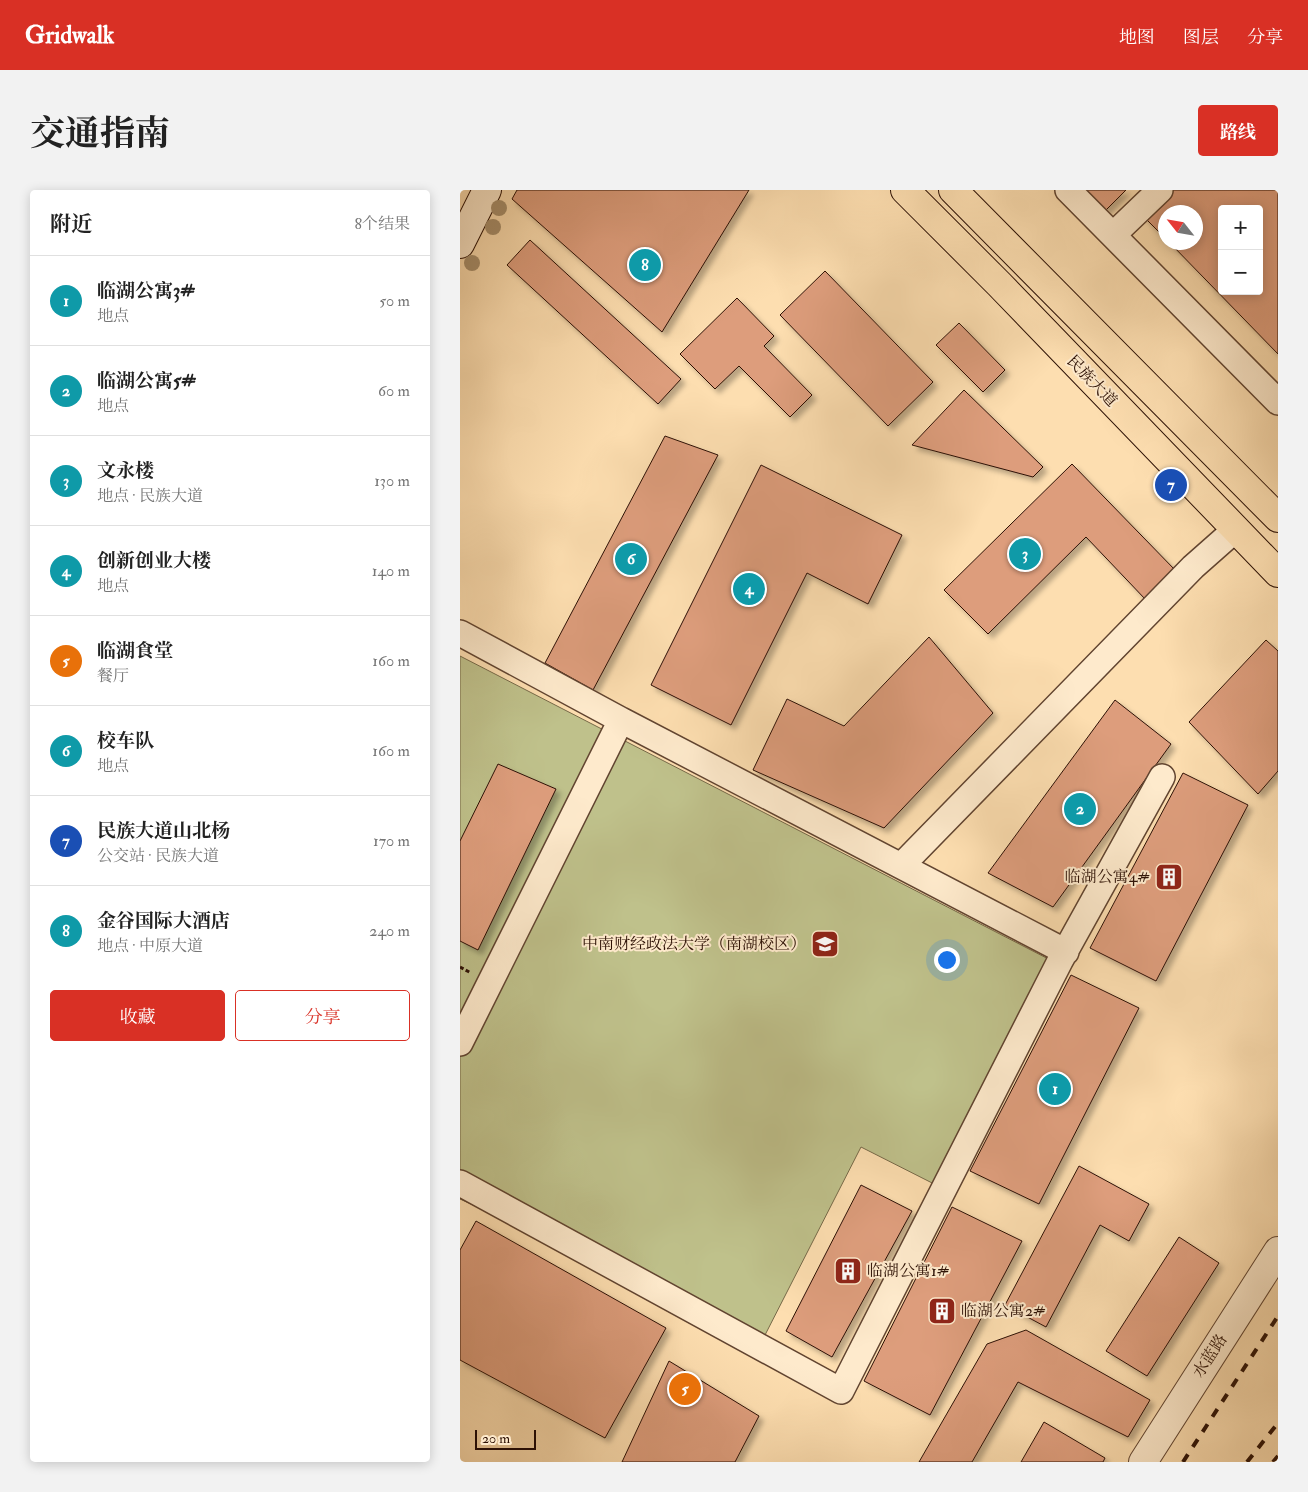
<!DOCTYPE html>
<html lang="zh">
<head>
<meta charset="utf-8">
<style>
	body { margin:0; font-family:"IM FELL Double Pica","Noto Serif SC",serif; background:#f2f2f2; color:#222 }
	.controls { position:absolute; right:15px; top:15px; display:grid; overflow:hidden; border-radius:5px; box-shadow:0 2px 12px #0003 }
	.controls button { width:45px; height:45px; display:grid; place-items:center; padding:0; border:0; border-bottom:1px solid #e0e0e0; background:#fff; color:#222; font:25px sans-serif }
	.compass { position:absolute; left:698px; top:15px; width:45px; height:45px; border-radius:50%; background:#fff; box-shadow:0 2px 12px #0003; rotate:301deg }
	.scale { position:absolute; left:15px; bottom:12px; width:61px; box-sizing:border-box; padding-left:5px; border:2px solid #2d1105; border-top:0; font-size:14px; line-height:18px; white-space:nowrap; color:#2d1105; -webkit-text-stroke:4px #feeacc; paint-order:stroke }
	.you { position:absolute; left:486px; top:769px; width:18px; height:18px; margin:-12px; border:4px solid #fff; border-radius:50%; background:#1a73e8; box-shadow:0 0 0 8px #1a73e833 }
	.badge { display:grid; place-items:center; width:32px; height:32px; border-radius:50%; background:#d93025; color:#fff; font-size:16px; font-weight:700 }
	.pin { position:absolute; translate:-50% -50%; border:2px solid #fff; box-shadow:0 1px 5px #0006 }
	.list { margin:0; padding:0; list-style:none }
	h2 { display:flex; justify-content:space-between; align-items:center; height:65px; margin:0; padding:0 20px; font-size:21px }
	h2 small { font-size:16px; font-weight:400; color:#767676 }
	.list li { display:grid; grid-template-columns:32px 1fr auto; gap:15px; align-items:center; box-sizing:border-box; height:90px; padding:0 20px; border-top:1px solid #e0e0e0 }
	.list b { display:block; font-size:19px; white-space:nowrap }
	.list p { margin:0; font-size:16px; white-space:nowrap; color:#767676 }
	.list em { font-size:16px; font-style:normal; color:#767676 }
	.actions { display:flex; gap:10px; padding:15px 20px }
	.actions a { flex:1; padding:11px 0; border:1px solid #d93025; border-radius:5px; text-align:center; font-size:18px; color:#d93025 }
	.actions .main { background:#d93025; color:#fff }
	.map { position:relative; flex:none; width:818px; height:1272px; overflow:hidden; border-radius:5px }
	header { display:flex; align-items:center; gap:30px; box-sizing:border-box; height:70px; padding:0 25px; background:#d93025; color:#fff }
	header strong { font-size:24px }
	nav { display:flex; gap:28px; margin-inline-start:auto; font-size:18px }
	.intro { display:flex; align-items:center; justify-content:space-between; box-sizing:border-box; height:120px; padding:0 30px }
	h1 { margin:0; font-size:35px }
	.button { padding:12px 22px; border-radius:5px; background:#d93025; color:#fff; font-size:18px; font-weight:700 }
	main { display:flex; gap:30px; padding:0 30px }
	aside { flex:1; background:#fff; border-radius:5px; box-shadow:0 2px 12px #0003 }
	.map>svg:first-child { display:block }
</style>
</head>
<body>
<header>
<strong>Gridwalk</strong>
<nav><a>地图</a><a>图层</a><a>分享</a></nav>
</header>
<div class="intro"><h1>交通指南</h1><a class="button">路线</a></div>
<main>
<aside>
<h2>附近<small>8个结果</small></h2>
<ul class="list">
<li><span class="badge" style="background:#0f9aa8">1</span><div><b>临湖公寓3#</b><p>地点</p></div><em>50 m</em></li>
<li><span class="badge" style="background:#0f9aa8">2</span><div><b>临湖公寓5#</b><p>地点</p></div><em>60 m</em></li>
<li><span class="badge" style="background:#0f9aa8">3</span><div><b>文永楼</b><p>地点 · 民族大道</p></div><em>130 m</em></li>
<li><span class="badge" style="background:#0f9aa8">4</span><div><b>创新创业大楼</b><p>地点</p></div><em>140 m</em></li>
<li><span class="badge" style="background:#e8710a">5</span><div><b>临湖食堂</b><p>餐厅</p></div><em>160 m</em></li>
<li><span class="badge" style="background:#0f9aa8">6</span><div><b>校车队</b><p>地点</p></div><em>160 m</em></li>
<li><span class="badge" style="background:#1a4fb4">7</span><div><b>民族大道山北杨</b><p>公交站 · 民族大道</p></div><em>170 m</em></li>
<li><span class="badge" style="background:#0f9aa8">8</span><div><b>金谷国际大酒店</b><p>地点 · 中原大道</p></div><em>240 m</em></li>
</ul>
<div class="actions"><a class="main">收藏</a><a>分享</a></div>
</aside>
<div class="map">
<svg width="818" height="1272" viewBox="0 0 818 1272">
	<defs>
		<filter id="shadow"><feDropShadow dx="4.5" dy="4.5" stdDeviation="2.5" flood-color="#0004"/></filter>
	</defs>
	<rect width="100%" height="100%" fill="#fddeb0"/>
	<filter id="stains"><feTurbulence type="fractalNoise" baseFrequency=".004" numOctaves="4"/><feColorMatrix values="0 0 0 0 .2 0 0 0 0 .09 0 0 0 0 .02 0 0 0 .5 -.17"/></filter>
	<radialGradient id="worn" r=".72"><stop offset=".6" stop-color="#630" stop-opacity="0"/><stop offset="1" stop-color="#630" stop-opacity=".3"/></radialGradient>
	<path fill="#bfc18b" stroke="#766948" d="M0 466 600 775 484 999 401 957 304 1147 0 1009Z"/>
	<path fill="#dd9d7c" stroke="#2d1105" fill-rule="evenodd" filter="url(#shadow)" d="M57 0H289L202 142 52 9Z
		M625 0H666L645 21Z
		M704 0H818V164L709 52H736V22H706V49L680 23ZM762 19H799V101H762Z
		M70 50 221 189 198 214 47 75Z
		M365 81 473 192 428 236 320 125Z
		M277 108 314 146 304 156 352 205 330 227 279 176 255 199 220 164Z
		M499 133 545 180 523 202 476 155Z
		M504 200 583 277 573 287 452 255Z
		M205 246 258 265 133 500 85 473Z
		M612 274 716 381 686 410 626 347 528 444 484 400Z
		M301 275 442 345 408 414 347 383 271 535 191 495Z
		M469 447 533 523 424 638 293 580 327 509 384 536Z
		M806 450 818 461V581L798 604 729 532Z
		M655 510 711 554 593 717 528 683Z
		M38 574 96 599 18 760 0 751V651Z
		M723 583 788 615 696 791 630 758Z
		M611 785 679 818 579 1014 510 981Z
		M619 976 689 1014 669 1051 640 1035 586 1137 545 1115Z
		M401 995 452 1021 372 1167 326 1141Z
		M492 1017 562 1051 470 1225 404 1191Z
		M16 1031 206 1138 145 1248 0 1170V1060Z
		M719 1047 759 1073 687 1186 646 1161Z
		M566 1140 690 1210 668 1247 558 1192 512 1272H459L527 1154Z
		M209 1171 299 1226 275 1272H162Z
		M584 1232 645 1268 643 1272H561Z"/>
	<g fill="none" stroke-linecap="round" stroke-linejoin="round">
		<g stroke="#614430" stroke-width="28">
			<path id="minor" d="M608 0 818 212
				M653 45 700 0
				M0 443 161 530 0 853
				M161 530 606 762
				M442 675 733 377 776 339
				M0 993 381 1201 600 771 702 587"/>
		</g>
		<g stroke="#614430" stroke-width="30">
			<path id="tertiary" d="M683 1272 818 1061"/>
		</g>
		<g stroke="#2d1105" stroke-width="30">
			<path id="secondary" d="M0 54 27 0"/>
		</g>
		<g stroke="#2d1105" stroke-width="30">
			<path id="primary" d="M445 0 539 94 818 383
				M493 0 818 328"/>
		</g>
		<path stroke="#2d1105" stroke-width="3" stroke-dasharray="4 2.5" stroke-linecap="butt" d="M0 777 11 783"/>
		<use href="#minor" stroke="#feeacc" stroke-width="25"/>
		<use href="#tertiary" stroke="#feeacc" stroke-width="28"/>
		<use href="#secondary" stroke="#feeacc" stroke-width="28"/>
		<use href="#primary" stroke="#fddeb0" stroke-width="28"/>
		<path stroke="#2d1105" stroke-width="4" stroke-dasharray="9 9" stroke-linecap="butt" d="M723 1272 818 1126
			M787 1272 818 1233
			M813 1272 818 1266"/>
	</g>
	<g fill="#a78f6c">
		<circle cx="39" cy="18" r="8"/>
		<circle cx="33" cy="37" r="8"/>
		<circle cx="12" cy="73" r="8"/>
	</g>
	<defs>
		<g id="building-square" transform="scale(1.4375)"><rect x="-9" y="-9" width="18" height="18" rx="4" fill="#8f2418" stroke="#feeacc"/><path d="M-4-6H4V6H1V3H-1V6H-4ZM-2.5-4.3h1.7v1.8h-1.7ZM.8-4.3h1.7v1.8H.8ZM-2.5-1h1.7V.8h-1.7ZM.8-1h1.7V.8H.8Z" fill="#fff"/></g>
		<g id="university-square" transform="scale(1.4375)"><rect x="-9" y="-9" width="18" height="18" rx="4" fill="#8f2418" stroke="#feeacc"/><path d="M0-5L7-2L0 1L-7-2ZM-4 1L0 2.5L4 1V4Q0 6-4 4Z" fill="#fff"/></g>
	</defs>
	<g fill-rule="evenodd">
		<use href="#building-square" x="709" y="687"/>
		<use href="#university-square" x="365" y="754"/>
		<use href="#building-square" x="388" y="1081"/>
		<use href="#building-square" x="482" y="1121"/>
	</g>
	<g text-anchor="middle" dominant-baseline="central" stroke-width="4" stroke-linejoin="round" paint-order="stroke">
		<g font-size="16" fill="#2d1105" stroke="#feeacc">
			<text transform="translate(632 191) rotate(46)">民族大道</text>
			<text transform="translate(750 1166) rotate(-57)">水蓝路</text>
		</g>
		<g font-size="16" fill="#2d1105" stroke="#feeacc" text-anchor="end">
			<text x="690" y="687">临湖公寓4#</text>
			<text x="346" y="754">中南财经政法大学（南湖校区）</text>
			<text x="407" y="1081" text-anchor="start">临湖公寓1#</text>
			<text x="501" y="1121" text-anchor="start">临湖公寓2#</text>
		</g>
	</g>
	<rect width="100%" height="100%" filter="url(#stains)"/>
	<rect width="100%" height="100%" fill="url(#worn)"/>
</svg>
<div class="controls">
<button>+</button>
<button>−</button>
</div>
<svg class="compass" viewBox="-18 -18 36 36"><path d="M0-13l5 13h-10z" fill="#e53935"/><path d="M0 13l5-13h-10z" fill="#767676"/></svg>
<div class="scale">20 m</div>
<div class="you"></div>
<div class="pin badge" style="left:595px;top:899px;background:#0f9aa8">1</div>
<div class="pin badge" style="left:620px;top:619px;background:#0f9aa8">2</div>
<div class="pin badge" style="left:565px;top:364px;background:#0f9aa8">3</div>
<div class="pin badge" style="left:289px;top:399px;background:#0f9aa8">4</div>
<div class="pin badge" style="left:225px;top:1199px;background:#e8710a">5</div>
<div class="pin badge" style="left:171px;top:369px;background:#0f9aa8">6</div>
<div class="pin badge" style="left:711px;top:295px;background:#1a4fb4">7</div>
<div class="pin badge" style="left:185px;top:75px;background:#0f9aa8">8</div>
</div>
</main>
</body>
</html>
